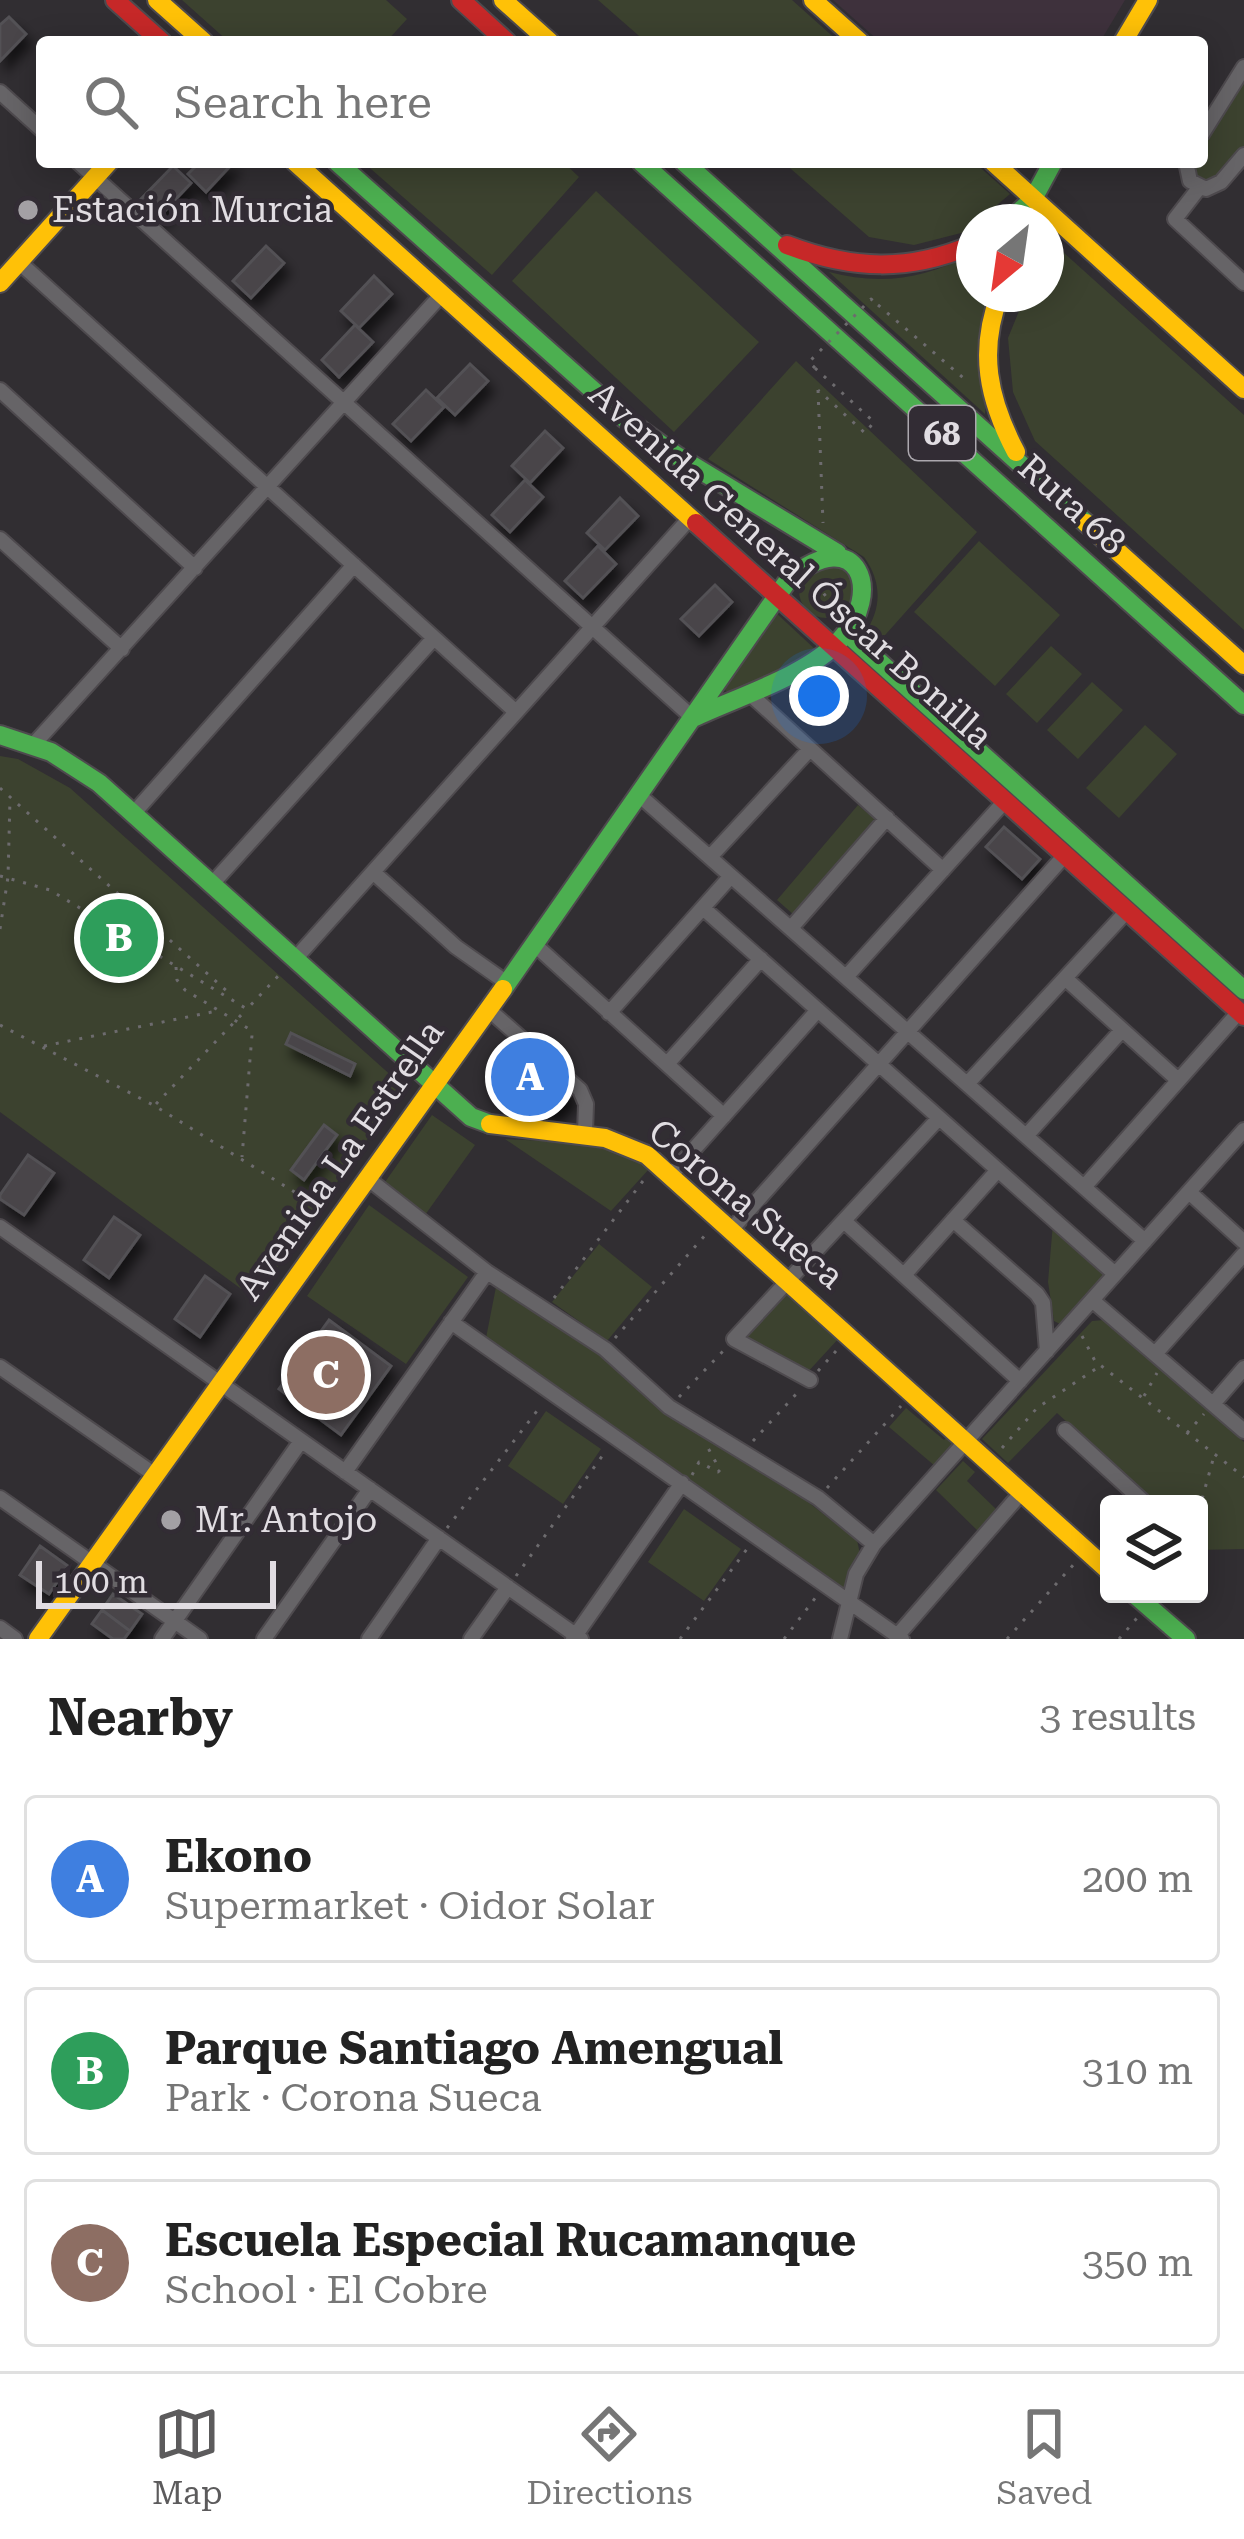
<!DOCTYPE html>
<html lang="en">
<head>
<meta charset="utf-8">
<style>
	body { margin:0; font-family:"Roboto Serif",serif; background:#f2f2f2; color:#222 }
	.controls { position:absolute; right:36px; bottom:36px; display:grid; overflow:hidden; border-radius:12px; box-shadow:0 6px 30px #0003 }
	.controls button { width:108px; height:108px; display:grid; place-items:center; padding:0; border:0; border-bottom:3px solid #e0e0e0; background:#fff; color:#222; font:60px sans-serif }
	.compass { position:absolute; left:956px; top:204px; width:108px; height:108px; border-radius:50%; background:#fff; box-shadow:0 6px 30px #0003; rotate:209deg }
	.scale { position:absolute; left:36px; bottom:30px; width:240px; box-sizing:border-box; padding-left:12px; border:6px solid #e1dde2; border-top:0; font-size:33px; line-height:42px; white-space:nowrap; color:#e1dde2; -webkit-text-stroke:9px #322c34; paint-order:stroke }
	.you { position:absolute; left:819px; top:696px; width:42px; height:42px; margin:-30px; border:9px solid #fff; border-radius:50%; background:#1a73e8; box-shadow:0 0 0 18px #1a73e833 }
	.badge { display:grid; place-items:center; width:78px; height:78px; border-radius:50%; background:#5c5b5c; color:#fff; font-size:39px; font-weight:700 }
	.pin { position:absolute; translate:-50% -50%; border:6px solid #fff; box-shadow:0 3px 12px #0006 }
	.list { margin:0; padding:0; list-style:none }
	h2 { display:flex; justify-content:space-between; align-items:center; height:156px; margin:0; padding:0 48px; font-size:51px }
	h2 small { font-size:39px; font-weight:400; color:#767676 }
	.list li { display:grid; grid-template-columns:78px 1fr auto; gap:36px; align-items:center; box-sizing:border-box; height:168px; margin:0 24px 24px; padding:0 24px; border:3px solid #e0e0e0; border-radius:12px }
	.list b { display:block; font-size:45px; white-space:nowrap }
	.list p { margin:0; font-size:39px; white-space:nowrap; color:#767676 }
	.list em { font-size:39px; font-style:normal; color:#767676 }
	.icon { flex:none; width:66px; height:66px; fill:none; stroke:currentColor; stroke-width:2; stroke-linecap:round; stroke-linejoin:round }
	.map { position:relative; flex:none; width:1244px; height:1639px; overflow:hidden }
	.search { position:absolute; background:#fff; box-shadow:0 6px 30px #0003; left:36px; right:36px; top:36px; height:132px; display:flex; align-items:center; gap:30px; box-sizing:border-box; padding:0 42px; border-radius:12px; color:#767676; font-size:45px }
	.sheet { height:732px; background:#fff }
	nav { display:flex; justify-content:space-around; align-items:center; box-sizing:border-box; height:168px; border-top:3px solid #e0e0e0; background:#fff; font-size:33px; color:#767676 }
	nav a { display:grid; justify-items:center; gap:6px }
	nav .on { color:#5c5b5c }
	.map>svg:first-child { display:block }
</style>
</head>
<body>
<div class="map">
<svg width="1244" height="1639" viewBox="0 0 1244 1639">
	<defs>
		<filter id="shadow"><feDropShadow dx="5.5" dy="10" stdDeviation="6" flood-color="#0009"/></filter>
	</defs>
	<rect width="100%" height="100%" fill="#312e32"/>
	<path fill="#3e313c" d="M833 0H1125L1100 42H880Z"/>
	<path fill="#3c422f" d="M182 0H386L407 19 386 42H229Z
		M598 0H792L839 42H646Z
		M1244 78V149L1218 179 1199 183 1189 162H1202V140Z
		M363 162H563L579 177 492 275Z
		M783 162H974L1010 194 965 232 914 245 869 237Z
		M596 191 759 342 674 432 512 281Z
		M1053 243 1244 415V630L1035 441 1013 392 1008 338 1026 294H1046V255Z
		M974 252V294H993L985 414 829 272C881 286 927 279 974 252Z
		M796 361 977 532 878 643 865 633C882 608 882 582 864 557L708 459Z
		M979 541 1060 615 995 686 914 612Z
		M799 591a27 27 0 1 1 54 0a27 27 0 1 1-54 0Z
		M774 611 817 651 729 693 721 687Z
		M1051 646 1082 674 1037 723 1006 694Z
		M1092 682 1123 710 1078 759 1047 730Z
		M1145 725 1177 754 1119 818 1086 788Z
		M0 756 18 759 70 788 404 1087 255 1299 0 1112Z
		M858 805 875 819 794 915 777 900Z
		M432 1115 475 1145 425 1215 383 1185Z
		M505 1139C550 1142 612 1139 649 1169L611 1211Z
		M369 1205 468 1277 406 1364 307 1296Z
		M1053 1223 1111 1274 1064 1326 1054 1321 1048 1282Z
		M599 1244 652 1287 607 1341 552 1302Z
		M496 1287 600 1352 666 1414 804 1499 857 1540 860 1554 848 1594 486 1338Z
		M787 1292 840 1337 805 1375 741 1339Z
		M1104 1320 1244 1442V1549L1199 1550V1504H1157L1057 1413 1008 1463 982 1439 1092 1321Z
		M906 1408 944 1440 951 1433 959 1440 935 1466 889 1427Z
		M546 1411 601 1449 563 1504 508 1466Z
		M963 1461 975 1472 967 1481 997 1510 979 1532 936 1490Z
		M684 1509 741 1549 704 1601 648 1562Z"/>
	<path fill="#484549" stroke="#535155" stroke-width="3" filter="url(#shadow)" d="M9 17 26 34 0 61V25Z
		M200 162H234L206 192 188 174Z
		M173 166 191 183 158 218 140 200Z
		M266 246 284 263 251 298 233 281Z
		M374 276 392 294 359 328 341 311Z
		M355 325 373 342 339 377 322 360Z
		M470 364 488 381 455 415 437 398Z
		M426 390 444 407 411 441 393 424Z
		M545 431 563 448 530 483 512 466Z
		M525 480 543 497 510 532 492 515Z
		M620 498 638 516 605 550 587 533Z
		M598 546 616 564 583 598 565 581Z
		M715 585 732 602 699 636 681 619Z
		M1004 827 1040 859 1022 879 986 847Z
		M291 1033 355 1064 350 1076 286 1044Z
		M521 1050 572 1094 556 1112H548L535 1101 524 1114 503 1095 514 1082 502 1072Z
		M324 1125 337 1135 304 1180 291 1170Z
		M28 1155 54 1173 24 1215 0 1199V1195Z
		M114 1217 140 1235 109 1278 84 1260Z
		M205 1276 230 1294 200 1337 175 1319Z
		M329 1320 391 1366 341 1435 279 1389Z
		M40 1546 68 1566 49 1594 20 1575Z
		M113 1594 142 1614 130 1631 102 1610Z
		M102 1610 130 1631 124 1639H113L92 1624Z"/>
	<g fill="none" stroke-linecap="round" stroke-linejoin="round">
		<g stroke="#4e4a4e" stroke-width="18">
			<path id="street" d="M0 92 42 130
				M1202 134 1244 67
				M78 162 693 718
				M1186 162 1190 181 1206 189 1221 182 1244 155
				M1199 188 1175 219 1244 283
				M19 262 516 712
				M0 390 195 568
				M0 539 122 649
				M749 693 943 870
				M34 744 442 294
				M639 795 1145 1241
				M133 814 354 565
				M710 857 810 749
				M373 872 456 947 507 983
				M212 884 434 638
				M703 908 1115 1274
				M791 928 887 818
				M534 944 724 1116
				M295 959 690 518
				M846 977 1005 801
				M1065 978 1178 1080
				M488 1009 580 1090 586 1104 585 1133
				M609 1013 731 876
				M667 1064 761 959
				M967 1084 1127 911
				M1026 1136 1122 1030
				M671 1175 818 1010
				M367 1178 487 1272 605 1349 669 1407 818 1498 874 1544
				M1084 1187 1239 1012
				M1189 1192 1244 1242
				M953 1220 1037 1294 1043 1303 1047 1351
				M845 1222 1020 1381
				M0 1227 581 1639
				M731 1230 1065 855
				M904 1275 998 1170
				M1092 1300 1244 1431
				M451 1322 902 1639
				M1155 1354 1244 1254
				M0 1367 155 1475
				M810 1380 734 1339 939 1118
				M1213 1404 1244 1368
				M1065 1430 1146 1504
				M345 1472 487 1272
				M0 1498 200 1639
				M0 1628 15 1639
				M897 1636 1022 1492
				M162 1639 301 1441
				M264 1639 370 1489
				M369 1639 439 1538
				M471 1639 508 1587
				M573 1639 682 1483
				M840 1639 856 1574 874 1544 1244 1130"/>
		</g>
		<g stroke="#4e4a4e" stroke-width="22">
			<path id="fast" d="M337 162 624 418 677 456 837 553
				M641 162 1244 705
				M684 162 1086 523
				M1033 199 1053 162
				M1008 222 1033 199
				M1046 222 1051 215
				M846 632 1244 990
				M0 735 51 752 99 783 471 1117 490 1124
				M503 989 789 579C859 521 884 593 840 640 807 676 737 697 693 718
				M1134 1594 1186 1639"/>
		</g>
		<g stroke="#4e4a4e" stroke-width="22">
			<path id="slow" d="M157 0 204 42
				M503 0 550 42
				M813 0 860 42
				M1123 42 1148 0
				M295 162 696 523
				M993 162 1244 389
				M0 283 109 162
				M1000 294C978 351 988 399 1016 452
				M1086 523 1244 665
				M490 1124 605 1138 647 1155 1109 1571
				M38 1639 503 989"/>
		</g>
		<g stroke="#4e4a4e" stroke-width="22">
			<path id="jam" d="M115 0 162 42
				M461 0 507 42
				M787 245C852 270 910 272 974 244
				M696 523 1244 1016"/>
		</g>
		<path stroke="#6d6b6e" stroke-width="3" stroke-dasharray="3 9" stroke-linecap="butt" d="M878 305 967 381
			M815 368 874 422 865 433 818 390
			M818 390 823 523
			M814 603 827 593
			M0 788 229 993
			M0 876 50 890 247 1009 281 973
			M0 929 8 877 10 799
			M176 967 177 980 185 990 249 1029 252 1035 242 1157
			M0 1025 155 1106 322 1209
			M44 1046 217 1011
			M156 1104 245 1011
			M554 1298 646 1177
			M1082 1336 1095 1361 1244 1477
			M615 1338 707 1233
			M818 1371 836 1351
			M1144 1396 1157 1373
			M679 1397 726 1348
			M1187 1433 1204 1414
			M753 1441 799 1391
			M1002 1448 1037 1408 1100 1366
			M692 1475 699 1462 718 1472 720 1470 707 1446
			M827 1488 901 1406
			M1199 1510 1214 1456
			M447 1528 540 1407
			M516 1576 605 1452
			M680 1639 747 1549
			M784 1639 816 1597
			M1007 1639 1074 1564
			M1119 1639 1137 1618"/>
		<use href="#street" stroke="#666467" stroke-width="14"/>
		<use href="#fast" stroke="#4caf50" stroke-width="18"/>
		<use href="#slow" stroke="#ffc107" stroke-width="18"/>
		<use href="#jam" stroke="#c62828" stroke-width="18"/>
		<path stroke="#6d6b6e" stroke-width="3" stroke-dasharray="3 9" stroke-linecap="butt" d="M815 368 809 362 871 299 878 305"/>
	</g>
	<g fill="#a3a0a4" stroke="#322c34" stroke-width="4.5">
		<circle cx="28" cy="210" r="12"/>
		<circle cx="171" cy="1520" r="12"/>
	</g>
	<g text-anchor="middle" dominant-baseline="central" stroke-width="9" stroke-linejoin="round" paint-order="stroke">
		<rect fill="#322c34" stroke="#aca8ae" stroke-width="3" x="909" y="406" width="66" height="54" rx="9"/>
		<g font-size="33" font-weight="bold" fill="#e1dde2">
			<text x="942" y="433">68</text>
		</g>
		<g font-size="36" fill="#e1dde2" stroke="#322c34" text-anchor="start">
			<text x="52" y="210">Estación Murcia</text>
			<text x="195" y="1520">Mr. Antojo</text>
		</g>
		<g font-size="36" fill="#e1dde2" stroke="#322c34">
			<text transform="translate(1072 505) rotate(42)">Ruta 68</text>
			<text transform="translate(791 565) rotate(42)">Avenida General Óscar Bonilla</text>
			<text transform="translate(340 1160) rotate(-55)">Avenida La Estrella</text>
			<text transform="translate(746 1204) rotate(40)">Corona Sueca</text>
		</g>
	</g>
</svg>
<div class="controls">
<button><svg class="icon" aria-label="layers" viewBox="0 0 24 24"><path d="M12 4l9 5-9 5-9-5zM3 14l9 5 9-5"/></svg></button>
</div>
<svg class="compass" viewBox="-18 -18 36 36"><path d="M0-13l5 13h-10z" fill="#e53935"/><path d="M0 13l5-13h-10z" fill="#767676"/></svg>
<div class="scale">100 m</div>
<div class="you"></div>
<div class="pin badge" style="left:530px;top:1077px;background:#3f7fe0">A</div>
<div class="pin badge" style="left:119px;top:938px;background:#2e9e5b">B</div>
<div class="pin badge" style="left:326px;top:1375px;background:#8d6e63">C</div>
<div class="search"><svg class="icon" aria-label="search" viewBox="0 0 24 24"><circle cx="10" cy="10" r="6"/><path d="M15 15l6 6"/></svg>Search here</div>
</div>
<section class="sheet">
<h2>Nearby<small>3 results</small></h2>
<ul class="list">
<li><span class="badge" style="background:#3f7fe0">A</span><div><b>Ekono</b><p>Supermarket · Oidor Solar</p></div><em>200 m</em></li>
<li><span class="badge" style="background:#2e9e5b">B</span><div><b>Parque Santiago Amengual</b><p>Park · Corona Sueca</p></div><em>310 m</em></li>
<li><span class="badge" style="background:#8d6e63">C</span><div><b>Escuela Especial Rucamanque</b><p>School · El Cobre</p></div><em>350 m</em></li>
</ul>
</section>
<nav>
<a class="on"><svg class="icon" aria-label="map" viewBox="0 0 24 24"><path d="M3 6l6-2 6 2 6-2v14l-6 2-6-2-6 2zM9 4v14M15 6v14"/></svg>Map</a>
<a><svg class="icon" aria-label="directions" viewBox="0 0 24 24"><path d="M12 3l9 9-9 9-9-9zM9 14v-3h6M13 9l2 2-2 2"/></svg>Directions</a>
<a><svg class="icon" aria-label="saved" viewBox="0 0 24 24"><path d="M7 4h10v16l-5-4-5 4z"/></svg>Saved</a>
</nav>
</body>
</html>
